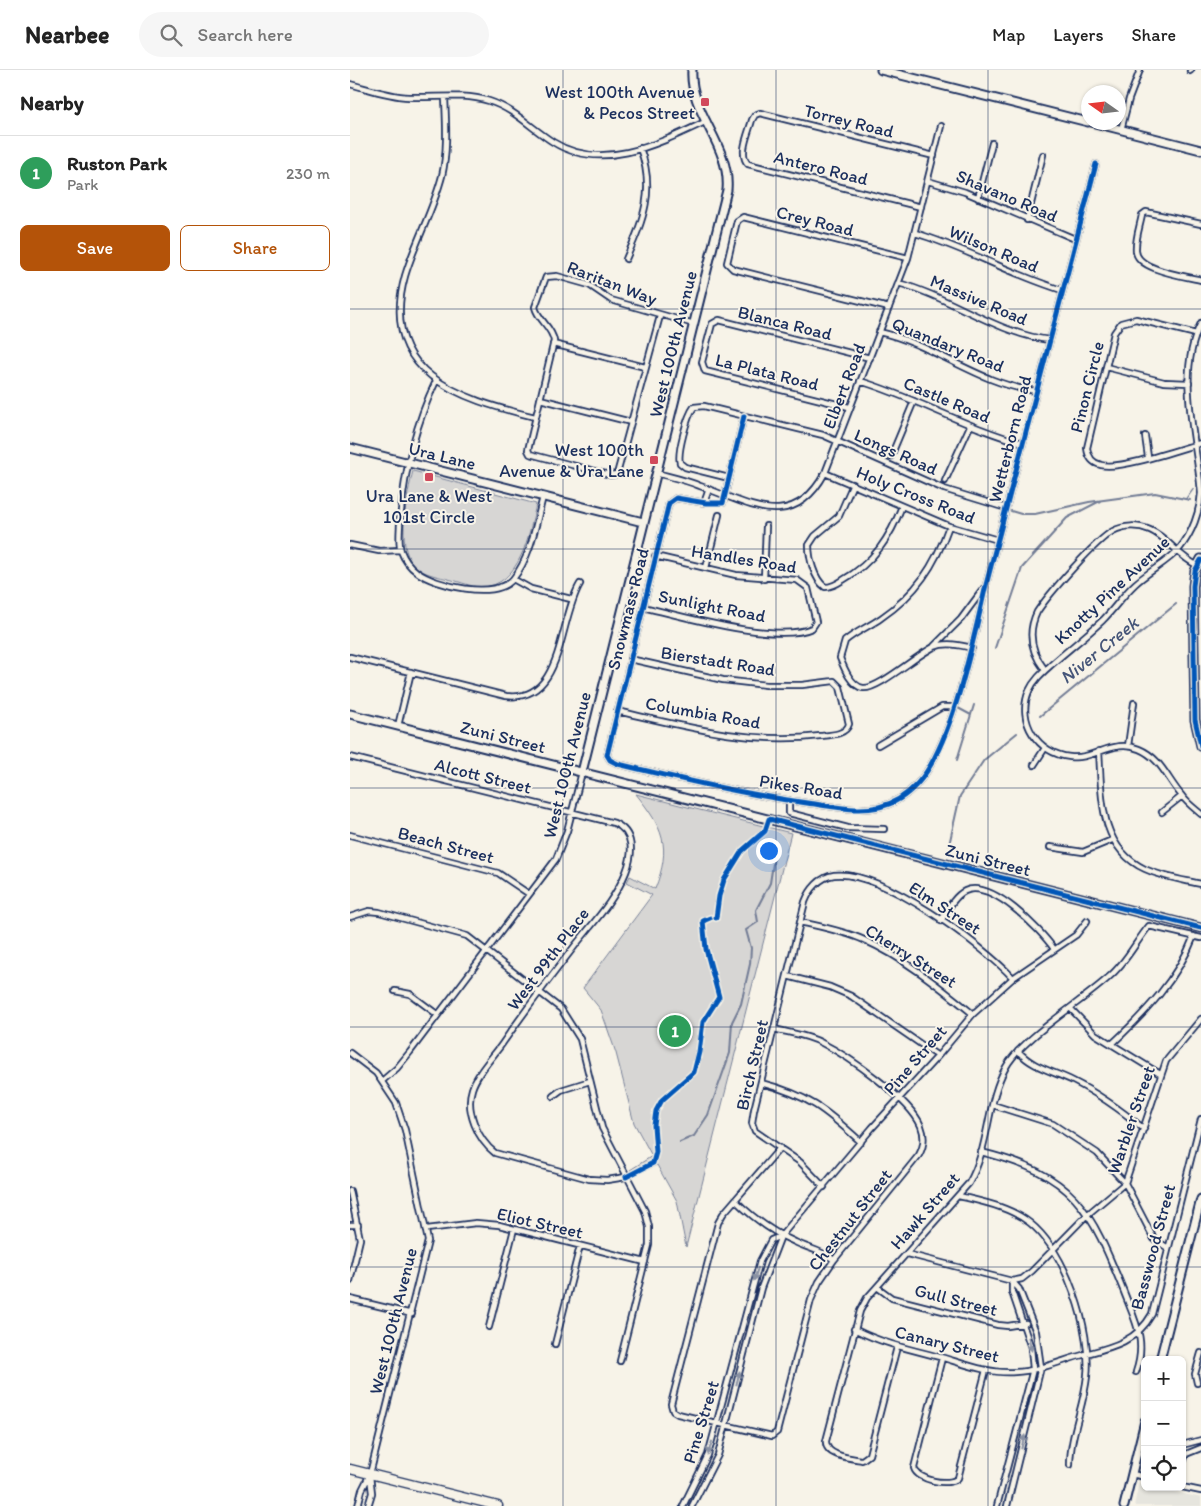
<!DOCTYPE html>
<html lang="en">
<head>
<meta charset="utf-8">
<style>
	body { margin:0; font-family:Itim,sans-serif; background:#f6f6f6; color:#222 }
	.controls { position:absolute; right:15px; bottom:15px; display:grid; overflow:hidden; border-radius:8px; box-shadow:0 1px 4px #0004 }
	.controls button { width:45px; height:45px; display:grid; place-items:center; padding:0; border:0; border-bottom:1px solid #e0e0e0; background:#fff; color:#222; font:25px sans-serif }
	.compass { position:absolute; left:731px; top:15px; width:45px; height:45px; border-radius:50%; background:#fff; box-shadow:0 1px 4px #0004; rotate:284deg }
	.you { position:absolute; left:418px; top:780px; width:18px; height:18px; margin:-12px; border:4px solid #fff; border-radius:50%; background:#1a73e8; box-shadow:0 0 0 8px #1a73e833 }
	.badge { display:grid; place-items:center; width:32px; height:32px; border-radius:50%; background:#b45309; color:#fff; font-size:16px; font-weight:700 }
	.pin { position:absolute; translate:-50% -50%; border:2px solid #fff; box-shadow:0 1px 5px #0006 }
	.list { margin:0; padding:0; list-style:none }
	h2 { display:flex; justify-content:space-between; align-items:center; height:65px; margin:0; padding:0 20px; font-size:21px }
	h2 small { font-size:16px; font-weight:400; color:#767676 }
	.list li { display:grid; grid-template-columns:32px 1fr auto; gap:15px; align-items:center; box-sizing:border-box; height:75px; padding:0 20px; border-top:1px solid #e0e0e0 }
	.list b { display:block; font-size:19px; white-space:nowrap }
	.list p { margin:0; font-size:16px; white-space:nowrap; color:#767676 }
	.list em { font-size:16px; font-style:normal; color:#767676 }
	.actions { display:flex; gap:10px; padding:15px 20px }
	.actions a { flex:1; padding:11px 0; border:1px solid #b45309; border-radius:8px; text-align:center; font-size:18px; color:#b45309 }
	.actions .main { background:#b45309; color:#fff }
	.icon { flex:none; width:28px; height:28px; fill:none; stroke:currentColor; stroke-width:2; stroke-linecap:round; stroke-linejoin:round }
	.map { position:relative; flex:none; width:851px; height:1436px; overflow:hidden }
	header { display:flex; align-items:center; gap:30px; box-sizing:border-box; height:70px; padding:0 25px; background:#fff; border-bottom:1px solid #e0e0e0 }
	header strong { font-size:24px }
	nav { display:flex; gap:28px; margin-inline-start:auto; font-size:18px }
	.search { width:350px; height:45px; background:#f6f6f6; display:flex; align-items:center; gap:12px; box-sizing:border-box; padding:0 18px; border-radius:28px; color:#767676; font-size:19px }
	main { display:flex }
	aside { flex:1; background:#fff }
	.map>svg:first-child { display:block }
</style>
</head>
<body>
<header>
<strong>Nearbee</strong>
<div class="search"><svg class="icon" aria-label="search" viewBox="0 0 24 24"><circle cx="10" cy="10" r="6"/><path d="M15 15l6 6"/></svg>Search here</div>
<nav><a>Map</a><a>Layers</a><a>Share</a></nav>
</header>
<main>
<aside>
<h2>Nearby<small></small></h2>
<ul class="list">
<li><span class="badge" style="background:#2e9e5b">1</span><div><b>Ruston Park</b><p>Park</p></div><em>230 m</em></li>
</ul>
<div class="actions"><a class="main">Save</a><a>Share</a></div>
</aside>
<div class="map">
<svg width="851" height="1436" viewBox="0 0 851 1436">
	<rect width="100%" height="100%" fill="#f7f3e8"/>
	<filter id="ink" filterUnits="userSpaceOnUse"><feTurbulence type="fractalNoise" baseFrequency=".02" numOctaves="2"/><feDisplacementMap in="SourceGraphic" scale="10" xChannelSelector="R" yChannelSelector="G"/><feConvolveMatrix kernelMatrix="1 2 1 2 8 2 1 2 1" color-interpolation-filters="sRGB"/></filter>
	<g filter="url(#ink)">
		<path fill="#e6e5de" d="M789 1413 795 1415V1417H805L851 1428V1436H784Z"/>
		<path fill="#d7d6d4" stroke="#798299" d="M63 401 186 434C180 462 170 517 131 517 122 517 111 512 102 510 88 506 73 505 63 494 46 476 57 424 63 401Z
			M286 724 441 763 336 1177 327 1131 307 1095 284 1106 280 1100 302 1086 284 1053 266 983 251 940 233 918 302 825 277 812 280 806 305 819C322 776 313 758 286 724Z"/>
		<g fill="none" stroke-linecap="round" stroke-linejoin="round">
			<path stroke="#727c95" stroke-width="2" d="M836 429 843 419
				M661 441 671 444H685L739 432 805 423 840 430
				M645 578 672 498 717 448 750 431
				M608 638 621 645
				M690 646 826 534
				M607 690 624 635
				M599 775 610 726 634 690 667 663
				M330 1072 344 1066 358 1045 380 983 382 952 391 934 400 894 401 878 396 860 408 852 406 840 420 813 425 781"/>
			<g stroke="#1b2f5e" stroke-width="8">
				<path id="street" d="M840 1 841 0
					M0 14C19 19 39 26 59 27 86 28 113 23 139 31 164 39 181 58 203 72 252 103 310 73 357 51
					M95 27C96 53 98 80 92 106 83 141 65 172 55 206 28 303 109 329 185 347
					M771 60 779 29 790 0
					M578 111 615 122 725 169
					M628 128 642 73
					M571 137 398 94C388 84 399 62 402 50L405 45 410 43 584 86
					M677 150 693 85
					M851 154 796 142 792 145C790 156 785 169 786 181 787 200 835 206 851 210
					M565 163C616 178 662 205 712 220
					M276 189C293 150 306 121 290 78
					M548 213C598 226 650 265 700 270
					M539 238 383 199 377 193 387 151 393 147 558 188
					M310 246 267 404 260 405 180 384 178 380 204 271C202 257 188 250 185 237L196 207 207 206 239 215 261 230 344 254
					M851 253C825 305 847 368 851 423 850 442 842 463 830 478 818 492 799 501 785 514 773 525 764 539 753 550 736 566 718 580 701 595 692 603 684 610 679 621 666 651 688 684 720 687 744 690 764 668 789 679 811 688 817 709 832 726 837 733 844 738 851 744
					M529 262C584 274 630 315 686 321
					M846 264 786 249 771 253 764 263 737 378C738 386 742 393 751 395 770 400 830 379 851 373
					M203 274 295 297
					M756 297 814 312 839 313
					M86 311C65 355 54 402 50 451 50 461 48 472 51 481 54 489 60 497 67 502 85 516 146 530 163 509 181 487 186 453 193 427
					M510 311C566 328 617 358 673 373
					M190 329 281 352
					M499 337 355 301 352 292 362 254 369 250 520 288
					M394 346 373 433H356L326 428 319 433 257 685 260 690 268 694C330 709 393 724 457 733 481 736 505 742 529 737 543 734 557 725 567 714 602 677 624 566 636 515L746 94
					M795 366 798 387
					M541 386 564 331
					M306 403C321 407 336 410 350 416 399 433 442 464 475 403L558 188 591 56
					M475 403 599 456 648 470
					M379 408 335 397 330 393C327 383 337 346 344 337L354 336 473 365 594 419 656 438
					M595 411 620 356
					M503 414 489 446 465 466 459 475C459 488 464 509 475 517 482 517 487 514 493 510 523 493 540 468 552 436
					M354 433 359 419
					M599 456C585 496 566 524 531 548 520 556 505 562 495 571L490 588C494 598 501 616 513 618 528 620 568 584 584 577 596 572 610 575 622 578
					M0 475 29 481 50 480
					M356 498 369 445
					M163 509 181 519 221 529
					M414 509 416 456
					M293 537C331 546 427 574 462 558L466 552 458 518 447 510 386 505 305 486
					M584 576 611 549 634 518
					M0 587 156 626C214 633 208 551 230 514
					M695 600C681 582 677 563 687 542 698 525 746 470 763 461 774 455 788 455 800 460 819 468 829 488 849 496
					M267 641C333 656 401 675 470 666 480 665 496 665 499 654L490 617 484 611 452 615H416L373 610 280 589
					M48 656 61 602
					M528 675 592 637H604
					M778 676 784 633
					M749 681C752 724 748 777 795 799 812 807 833 810 851 814
					M0 687 264 753C285 762 283 784 276 802 265 830 243 853 224 877 199 909 175 941 152 974 142 988 127 1003 122 1019 115 1041 128 1070 145 1083L239 1109 257 1110 276 1107
					M684 695 695 678
					M439 730V743L498 758 534 759
					M812 742 832 726
					M0 765 148 803 179 824
					M700 777 733 782 762 770
					M0 847 19 841 29 842 117 866 211 939 230 969 252 1058 295 1141 299 1157V1175L270 1291
					M591 851C597 841 604 826 615 821 641 809 690 859 704 879
					M450 852C472 857 494 861 514 870 553 887 590 917 623 944
					M437 906 480 917 501 926 588 986
					M45 921 60 924 88 945
					M721 939 745 964 810 1004
					M424 959C440 963 458 965 472 973 498 986 560 1029 571 1056 575 1066 574 1076 569 1085L484 1190 469 1212 461 1230 427 1362 422 1366 328 1344 323 1341 321 1334 368 1153 373 1144 430 1078
					M762 974C796 942 827 910 844 866
					M668 981C683 998 703 1001 723 1011 749 1024 771 1040 794 1059
					M0 983 26 1003 46 1033 55 1060 78 1171 20 1404 12 1420 8 1436
					M32 1011 47 998 60 982 206 789 217 761 232 702
					M411 1013C458 1025 476 1040 511 1072
					M203 1026 211 1020 240 1011
					M643 1035 703 1054 747 1083 775 1113 804 1169 818 1178
					M631 1082C725 1105 740 1138 774 1222 785 1251 797 1270 786 1302
					M474 1117 450 1092 405 1061 402 1053 404 1040 455 832C460 819 470 807 484 805 531 799 633 875 663 908
					M0 1121 10 1169 0 1211
					M609 1126C634 1132 660 1137 680 1153 716 1182 742 1260 737 1306 734 1336 720 1365 720 1395
					M385 1130C403 1148 422 1162 445 1172 459 1179 471 1180 484 1190
					M0 1155H8
					M77 1159 126 1153 149 1155 295 1192
					M557 1184 662 1211 672 1209 682 1201 738 1144 775 1113 816 991 851 949
					M527 1217 542 1228 648 1255 658 1256 676 1253
					M0 1229 62 1244
					M139 1257 164 1159
					M504 1259C533 1274 563 1280 594 1288 617 1295 641 1304 665 1302 689 1301 713 1290 736 1284 763 1277 787 1271 802 1244L851 1049
					M205 1274 230 1176
					M547 1277 519 1385 512 1390C500 1388 475 1386 476 1371L510 1241 517 1228 619 1113C640 1077 636 1032 656 997 672 968 732 932 759 907 776 893 785 873 799 856L851 868
					M592 1288 564 1398C567 1410 599 1417 608 1408L636 1300
					M847 1313 845 1304 851 1283
					M832 1375 851 1370
					M832 1395 836 1384 851 1378
					M782 1404 795 1407
					M832 1417 851 1421
					M18 1436 22 1423 20 1406
					M333 1436 358 1385 410 1191 421 1170 431 1166
					M342 1436 368 1385 411 1218 431 1166 522 1058 588 986 623 944 663 908 726 865 737 851
					M647 1436 683 1299 681 1278 662 1222V1211
					M657 1436 691 1297 686 1262 669 1219 662 1211"/>
			</g>
			<g stroke="#1b2f5e" stroke-width="11">
				<path id="secondary" d="M531 0 738 52
					M741 52 851 80
					M0 378 293 452
					M851 489 845 501 843 516 845 650 851 676
					M0 644 851 858
					M232 702 377 120C381 75 339 43 342 0
					M810 1290 851 1129
					M774 1436 795 1351"/>
			</g>
			<g stroke="#1b2f5e" stroke-width="11">
				<path id="primary" d="M0 1399 148 1436"/>
			</g>
			<use href="#street" stroke="#f7f3e8" stroke-width="4.5"/>
			<use href="#secondary" stroke="#f7f3e8" stroke-width="7"/>
			<use href="#primary" stroke="#f7f3e8" stroke-width="8"/>
			<g stroke="#f7f3e8" stroke-width="8">
				<path id="cycleway" d="M394 346 373 433H356L326 428 319 433 257 685 260 690 268 694C330 709 393 724 457 733 481 736 505 742 529 737 543 734 557 725 567 714 602 677 624 566 636 515L746 94
					M851 490 845 501 843 516 845 650 851 676
					M366 848 369 826 374 810 392 781 415 761 419 749 851 858
					M276 1107 303 1093 306 1082 304 1055 306 1041 312 1030 344 1002 349 982 353 952 369 927 356 879 353 851 360 848"/>
			</g>
			<use href="#cycleway" stroke="#0057b8" stroke-width="5"/>
		</g>
		<defs><path id="oneway-solid" d="M-6-.8H1V-3.2L6.5 0L1 3.2V.8H-6Z" transform="scale(1.25)"/></defs>
		<g fill="#8991a3">
			<use href="#oneway-solid" transform="translate(406 1204) rotate(108)"/>
			<use href="#oneway-solid" transform="translate(680 1274) rotate(77)"/>
			<use href="#oneway-solid" transform="translate(388 1308) rotate(-76)"/>
			<use href="#oneway-solid" transform="translate(673 1372) rotate(-76)"/>
			<use href="#oneway-solid" transform="translate(360 1378) rotate(107)"/>
		</g>
	</g>
	<path fill="none" stroke="#1b2f5e" stroke-width="1" stroke-opacity="0.55" d="M213 0V1436M426 0V1436M638 0V1436M0 239H851M0 479H851M0 718H851M0 957H851M0 1197H851"/>
	<g fill="#d1495b" stroke="#f7f3e8" stroke-width="2">
		<rect x="350" y="27" width="10" height="10" rx="2.5"/>
		<rect x="299" y="385" width="10" height="10" rx="2.5"/>
		<rect x="74" y="402" width="10" height="10" rx="2.5"/>
	</g>
	<g text-anchor="middle" dominant-baseline="central" stroke-width="4" stroke-linejoin="round" paint-order="stroke">
		<g font-size="18" fill="#1b2f5e" stroke="#f7f3e8" text-anchor="end">
			<text x="345" y="22">West 100th Avenue<tspan x="345" dy="21">&amp; Pecos Street</tspan></text>
			<text x="294" y="380">West 100th<tspan x="294" dy="21">Avenue &amp; Ura Lane</tspan></text>
			<text x="79" y="426" text-anchor="middle">Ura Lane &amp; West<tspan x="79" dy="21">101st Circle</tspan></text>
		</g>
		<g font-size="18" fill="#1b2f5e" stroke="#f7f3e8">
			<text transform="translate(499 51) rotate(14)">Torrey Road</text>
			<text transform="translate(471 98) rotate(14)">Antero Road</text>
			<text transform="translate(657 126) rotate(23)">Shavano Road</text>
			<text transform="translate(465 151) rotate(14)">Crey Road</text>
			<text transform="translate(644 179) rotate(23)">Wilson Road</text>
			<text transform="translate(262 213) rotate(21)">Raritan Way</text>
			<text transform="translate(629 230) rotate(23)">Massive Road</text>
			<text transform="translate(435 253) rotate(14)">Blanca Road</text>
			<text transform="translate(323 274) rotate(-76)">West 100th Avenue</text>
			<text transform="translate(598 275) rotate(22)">Quandary Road</text>
			<text transform="translate(417 302) rotate(14)">La Plata Road</text>
			<text transform="translate(494 316) rotate(-69)">Elbert Road</text>
			<text transform="translate(737 317) rotate(-76)">Pinon Circle</text>
			<text transform="translate(597 330) rotate(23)">Castle Road</text>
			<text transform="translate(660 369) rotate(-76)">Wetterborn Road</text>
			<text transform="translate(546 382) rotate(24)">Longs Road</text>
			<text transform="translate(92 386) rotate(14)">Ura Lane</text>
			<text transform="translate(566 425) rotate(22)">Holy Cross Road</text>
			<text transform="translate(394 489) rotate(9)">Handles Road</text>
			<text transform="translate(762 520) rotate(-43)">Knotty Pine Avenue</text>
			<text transform="translate(362 536) rotate(11)">Sunlight Road</text>
			<text transform="translate(278 539) rotate(-76)">Snowmass Road</text>
			<text transform="translate(368 591) rotate(9)">Bierstadt Road</text>
			<text transform="translate(353 643) rotate(10)">Columbia Road</text>
			<text transform="translate(153 667) rotate(14)">Zuni Street</text>
			<text transform="translate(217 695) rotate(-76)">West 100th Avenue</text>
			<text transform="translate(133 706) rotate(14)">Alcott Street</text>
			<text transform="translate(451 717) rotate(9)">Pikes Road</text>
			<text transform="translate(96 775) rotate(15)">Beach Street</text>
			<text transform="translate(638 790) rotate(14)">Zuni Street</text>
			<text transform="translate(595 838) rotate(33)">Elm Street</text>
			<text transform="translate(561 886) rotate(32)">Cherry Street</text>
			<text transform="translate(198 889) rotate(-53)">West 99th Place</text>
			<text transform="translate(565 990) rotate(-49)">Pine Street</text>
			<text transform="translate(402 995) rotate(-77)">Birch Street</text>
			<text transform="translate(781 1050) rotate(-71)">Warbler Street</text>
			<text transform="translate(575 1141) rotate(-49)">Hawk Street</text>
			<text transform="translate(500 1150) rotate(-52)">Chestnut Street</text>
			<text transform="translate(190 1153) rotate(13)">Eliot Street</text>
			<text transform="translate(803 1177) rotate(-75)">Basswood Street</text>
			<text transform="translate(606 1230) rotate(14)">Gull Street</text>
			<text transform="translate(43 1251) rotate(-76)">West 100th Avenue</text>
			<text transform="translate(597 1274) rotate(14)">Canary Street</text>
			<text transform="translate(351 1352) rotate(-73)">Pine Street</text>
		</g>
		<g font-size="19" font-style="italic" fill="#465679" stroke="#f7f3e8">
			<text transform="translate(749 580) rotate(-39)">Niver Creek</text>
		</g>
	</g>
</svg>
<div class="controls">
<button>+</button>
<button>−</button>
<button><svg class="icon" aria-label="locate" viewBox="0 0 24 24"><circle cx="12" cy="12" r="6"/><path d="M12 2v4M12 18v4M2 12h4M18 12h4"/></svg></button>
</div>
<svg class="compass" viewBox="-18 -18 36 36"><path d="M0-13l5 13h-10z" fill="#e53935"/><path d="M0 13l5-13h-10z" fill="#767676"/></svg>
<div class="you"></div>
<div class="pin badge" style="left:325px;top:961px;background:#2e9e5b">1</div>
</div>
</main>
</body>
</html>
